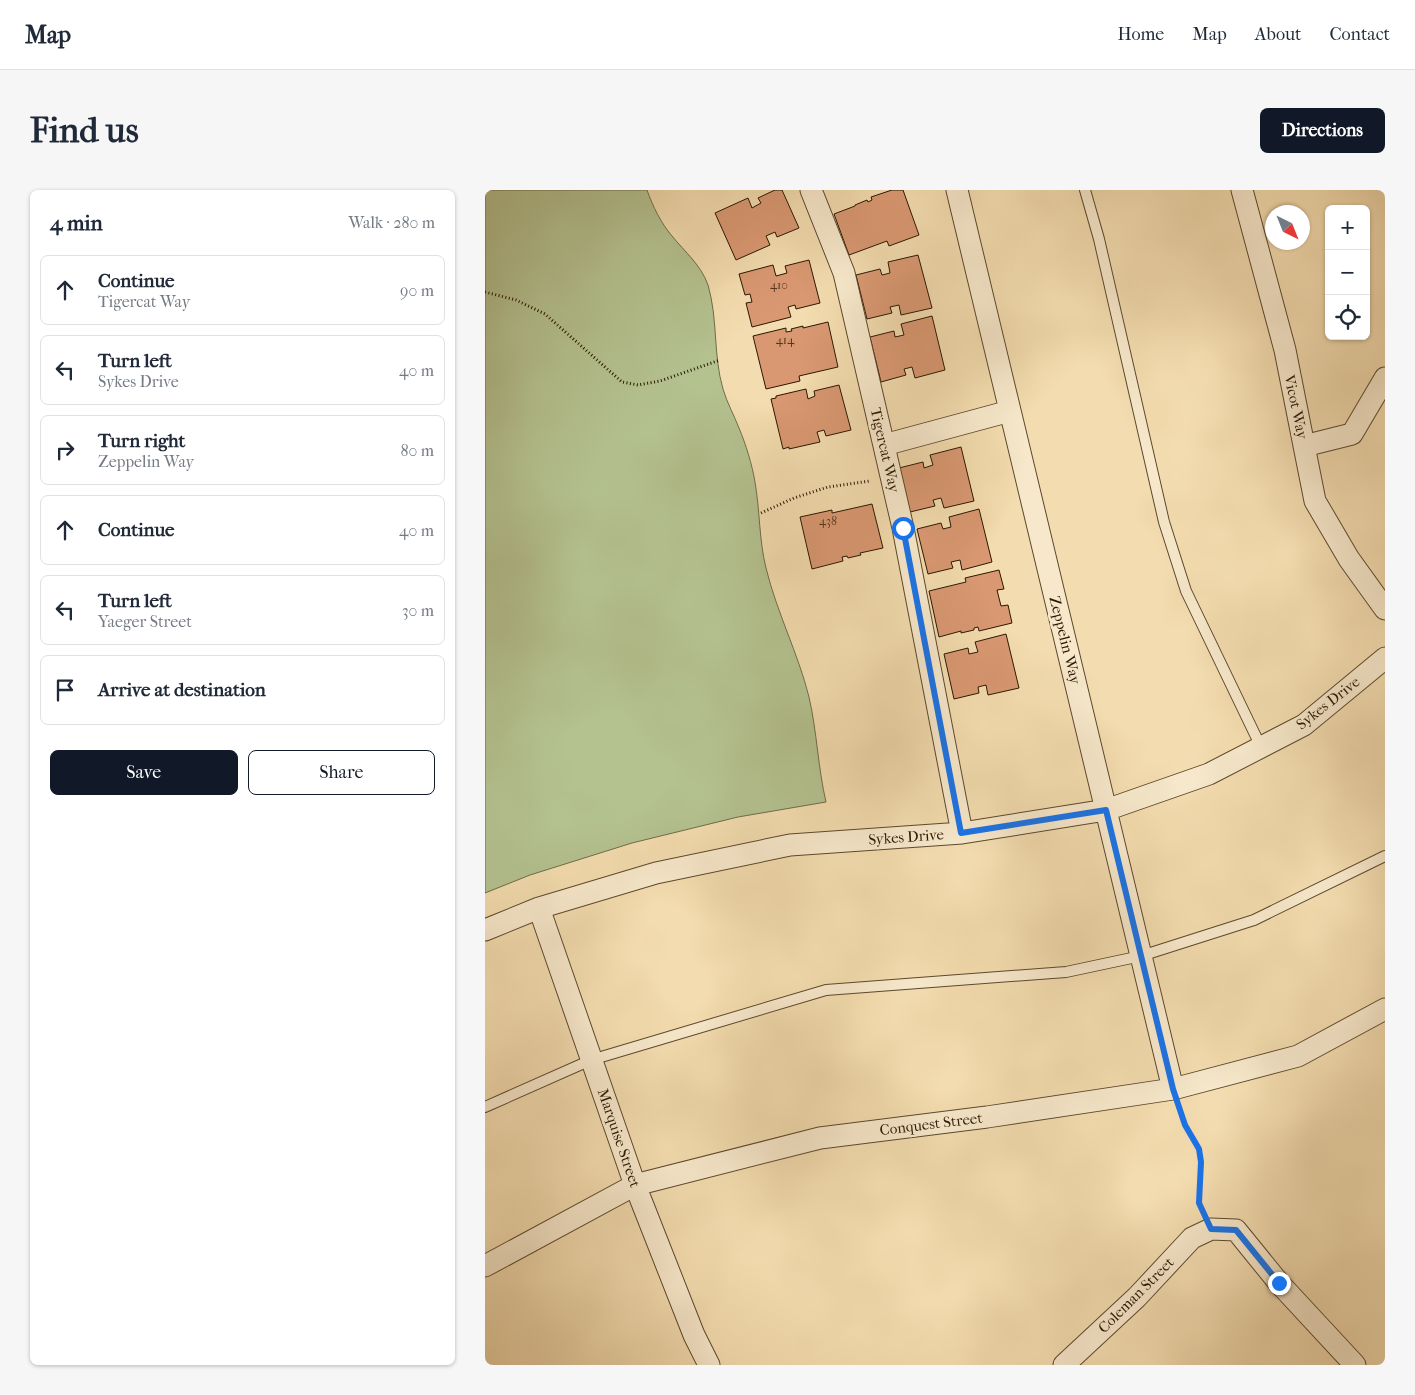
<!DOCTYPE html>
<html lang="en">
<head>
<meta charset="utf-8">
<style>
	body { margin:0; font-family:"IM FELL French Canon",serif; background:#f6f6f7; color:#1f2937 }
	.controls { position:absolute; right:15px; top:15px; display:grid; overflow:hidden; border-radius:8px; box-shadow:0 1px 4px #0004 }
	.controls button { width:45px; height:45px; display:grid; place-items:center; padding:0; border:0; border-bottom:1px solid #e0e1e3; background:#fff; color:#1f2937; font:25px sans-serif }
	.compass { position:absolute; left:780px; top:15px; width:45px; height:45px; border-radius:50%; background:#fff; box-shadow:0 1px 4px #0004; rotate:137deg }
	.stop { position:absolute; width:15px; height:15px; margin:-11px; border:4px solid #1a73e8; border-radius:50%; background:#fff }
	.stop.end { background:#1a73e8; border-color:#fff; box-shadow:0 1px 5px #0008 }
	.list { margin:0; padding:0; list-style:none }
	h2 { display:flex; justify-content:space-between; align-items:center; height:65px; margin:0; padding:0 20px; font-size:21px }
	h2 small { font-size:16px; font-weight:400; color:#747a83 }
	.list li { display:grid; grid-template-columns:32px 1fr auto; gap:15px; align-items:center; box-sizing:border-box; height:70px; margin:0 10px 10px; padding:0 10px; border:1px solid #e0e1e3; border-radius:8px }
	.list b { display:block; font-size:19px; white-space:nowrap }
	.list p { margin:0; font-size:16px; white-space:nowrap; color:#747a83 }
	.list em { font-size:16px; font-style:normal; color:#747a83 }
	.actions { display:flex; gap:10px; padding:15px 20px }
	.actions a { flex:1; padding:11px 0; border:1px solid #111827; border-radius:8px; text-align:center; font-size:18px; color:#111827 }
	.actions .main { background:#111827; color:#fff }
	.icon { flex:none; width:28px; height:28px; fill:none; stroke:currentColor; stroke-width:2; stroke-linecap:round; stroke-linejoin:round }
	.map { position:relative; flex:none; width:900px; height:1175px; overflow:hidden; border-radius:8px }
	header { display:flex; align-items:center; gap:30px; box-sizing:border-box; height:70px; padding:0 25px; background:#fff; border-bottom:1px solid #e0e1e3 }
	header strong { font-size:24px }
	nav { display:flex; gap:28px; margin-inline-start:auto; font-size:18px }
	.intro { display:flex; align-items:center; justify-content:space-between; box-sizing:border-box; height:120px; padding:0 30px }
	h1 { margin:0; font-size:35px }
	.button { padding:12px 22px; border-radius:8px; background:#111827; color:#fff; font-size:18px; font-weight:700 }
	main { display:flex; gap:30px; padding:0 30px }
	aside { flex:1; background:#fff; border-radius:8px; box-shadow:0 1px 4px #0004 }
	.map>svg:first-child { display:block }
</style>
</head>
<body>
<header>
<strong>Map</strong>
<nav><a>Home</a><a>Map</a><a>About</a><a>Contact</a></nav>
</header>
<div class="intro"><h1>Find us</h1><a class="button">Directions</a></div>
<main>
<aside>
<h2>4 min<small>Walk · 280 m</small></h2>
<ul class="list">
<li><svg class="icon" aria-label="ahead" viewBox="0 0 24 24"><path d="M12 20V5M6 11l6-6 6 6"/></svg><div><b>Continue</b><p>Tigercat Way</p></div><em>90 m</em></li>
<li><svg class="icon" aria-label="left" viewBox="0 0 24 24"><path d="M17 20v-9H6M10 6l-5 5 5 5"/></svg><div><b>Turn left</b><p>Sykes Drive</p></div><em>40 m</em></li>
<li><svg class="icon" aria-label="right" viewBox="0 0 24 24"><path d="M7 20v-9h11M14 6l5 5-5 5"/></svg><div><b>Turn right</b><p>Zeppelin Way</p></div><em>80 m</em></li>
<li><svg class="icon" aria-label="ahead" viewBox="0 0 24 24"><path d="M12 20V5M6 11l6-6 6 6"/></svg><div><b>Continue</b></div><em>40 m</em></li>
<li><svg class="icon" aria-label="left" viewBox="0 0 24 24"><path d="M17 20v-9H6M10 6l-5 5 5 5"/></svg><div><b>Turn left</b><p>Yaeger Street</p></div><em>30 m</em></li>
<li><svg class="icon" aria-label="arrive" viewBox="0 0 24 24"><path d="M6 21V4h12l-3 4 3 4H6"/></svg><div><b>Arrive at destination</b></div></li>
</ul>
<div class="actions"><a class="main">Save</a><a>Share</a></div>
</aside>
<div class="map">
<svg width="900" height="1175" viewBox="0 0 900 1175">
	<rect width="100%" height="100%" fill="#f3dcaf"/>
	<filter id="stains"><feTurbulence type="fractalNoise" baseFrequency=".004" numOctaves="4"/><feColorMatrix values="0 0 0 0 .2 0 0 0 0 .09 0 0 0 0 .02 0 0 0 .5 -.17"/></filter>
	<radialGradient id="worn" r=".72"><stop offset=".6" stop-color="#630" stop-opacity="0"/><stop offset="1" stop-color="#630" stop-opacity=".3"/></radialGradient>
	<path fill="#b4c290" stroke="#6f6c49" d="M0 0H162C168 17 176 33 187 46 200 62 216 75 223 95 233 129 228 165 238 199 242 213 249 225 254 238 261 255 267 274 270 292 275 321 274 350 281 378 292 423 313 463 324 507 332 542 333 578 341 612L253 627 147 653 45 685 0 703Z"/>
	<path fill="#d99872" stroke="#2a1702" d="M290 0H297L314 38 292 47 290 42 281 46 285 55 251 70 230 23 263 8 267 18 276 13 273 8Z
		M407 0H418L434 45 404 56 402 51 364 65 349 24 370 16V15L382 10 383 12 387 10 386 7Z
		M433 65 447 118 416 125 414 115 405 117 407 123 382 129 371 85 395 79 397 85 405 83 403 72Z
		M324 70 335 113 311 119 310 115 303 117 306 127 267 137 261 113 267 112 265 104 260 105 254 84 288 75 291 86 302 83 300 76Z
		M447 126 460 180 430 188 427 177 419 179 421 185 396 192 385 147 409 141 410 147 419 145 416 134Z
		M343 132 353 177 314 186 315 191 281 199 268 146 301 138V142L307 141 306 139 318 136V138Z
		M354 195 366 240 341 246 339 240 332 242 335 252 304 259V257L298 259 286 209 291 208V206L321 199 323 209 330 206 329 201Z
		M476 257 489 311 459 318 456 308 448 310 450 316 425 322 414 278 438 272 439 278 448 275 445 265Z
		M387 314 398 358 375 363 376 365 363 368 362 366 357 367 358 371 327 379 315 327 347 320V323Z
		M494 319 507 372 477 380 475 370 466 372 468 378 443 384 432 339 456 333 458 339 466 337 464 327Z
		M514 380 519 399 512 400 516 416 523 415 527 433 494 441 493 437 489 438V440L476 443V441L454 447 444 401 481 392 480 388Z
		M521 444 534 498 503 505 501 495 493 497 494 503 469 509 459 464 483 458 484 464 493 462 490 452Z"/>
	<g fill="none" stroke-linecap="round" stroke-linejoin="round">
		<g stroke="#5c482d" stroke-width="12">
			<path id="lane" d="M600 0 614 49 679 332 701 401 776 557
				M0 917 106 870 341 800 581 782 656 766 769 730 900 666"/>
		</g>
		<g stroke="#5c482d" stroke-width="23">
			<path id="street" d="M326 0 359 83 418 338 477 643
				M472 0 688 899
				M757 0 800 160 830 311 864 369 900 419
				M399 255 525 221
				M819 256 867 244 900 188
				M54 718 150 995 209 1145 224 1175
				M0 740 54 718 171 683 305 655 477 643 621 620 724 584 819 535 900 468
				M0 1076 150 995 335 948 502 927 688 899 813 866 900 819
				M579 1175 652 1107 707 1048 726 1039 751 1040 794 1093 870 1175"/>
		</g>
		<path stroke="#2a1702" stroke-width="3" stroke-dasharray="1 2.5" stroke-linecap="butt" d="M0 102 31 110 60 124 137 192 153 195 175 191 235 170
			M276 323 309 308 343 297 385 291
			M695 919 700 935 714 959 716 972 714 1013 717 1019"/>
		<use href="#lane" stroke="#f7e8cb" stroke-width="10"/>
		<use href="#street" stroke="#f7e8cb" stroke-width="21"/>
	</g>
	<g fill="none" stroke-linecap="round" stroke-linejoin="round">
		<path stroke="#1a73e8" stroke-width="6" d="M418 338 476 643 621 620 688 899 700 935 714 959 716 972 714 1013 726 1039 751 1040 794 1093"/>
	</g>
	<g text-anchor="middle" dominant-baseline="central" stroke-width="5" stroke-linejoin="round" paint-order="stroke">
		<g font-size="12" fill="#56371e">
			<text x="294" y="95">410</text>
			<text x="300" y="150">414</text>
			<text x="343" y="331">438</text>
		</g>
		<g font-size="15" fill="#2a1702" stroke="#f7e8cb">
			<text transform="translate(811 217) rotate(78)">Vicot Way</text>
			<text transform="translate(400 260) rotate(77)">Tigercat Way</text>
			<text transform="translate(580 450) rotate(76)">Zeppelin Way</text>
			<text transform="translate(843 513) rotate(-38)">Sykes Drive</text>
			<text transform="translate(421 647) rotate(-4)">Sykes Drive</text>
			<text transform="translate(446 934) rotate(-7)">Conquest Street</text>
			<text transform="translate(134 948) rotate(71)">Marquise Street</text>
			<text transform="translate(651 1105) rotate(-45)">Coleman Street</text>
		</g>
	</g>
	<rect width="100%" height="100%" filter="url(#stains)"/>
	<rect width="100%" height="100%" fill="url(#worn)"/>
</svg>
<div class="controls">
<button>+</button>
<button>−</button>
<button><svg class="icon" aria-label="locate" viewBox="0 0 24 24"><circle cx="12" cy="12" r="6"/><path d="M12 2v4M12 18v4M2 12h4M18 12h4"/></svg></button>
</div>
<svg class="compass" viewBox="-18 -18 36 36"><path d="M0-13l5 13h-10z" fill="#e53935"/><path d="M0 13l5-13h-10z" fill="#747a83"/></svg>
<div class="stop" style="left:418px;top:338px"></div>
<div class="stop end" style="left:794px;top:1093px"></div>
</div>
</main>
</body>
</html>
